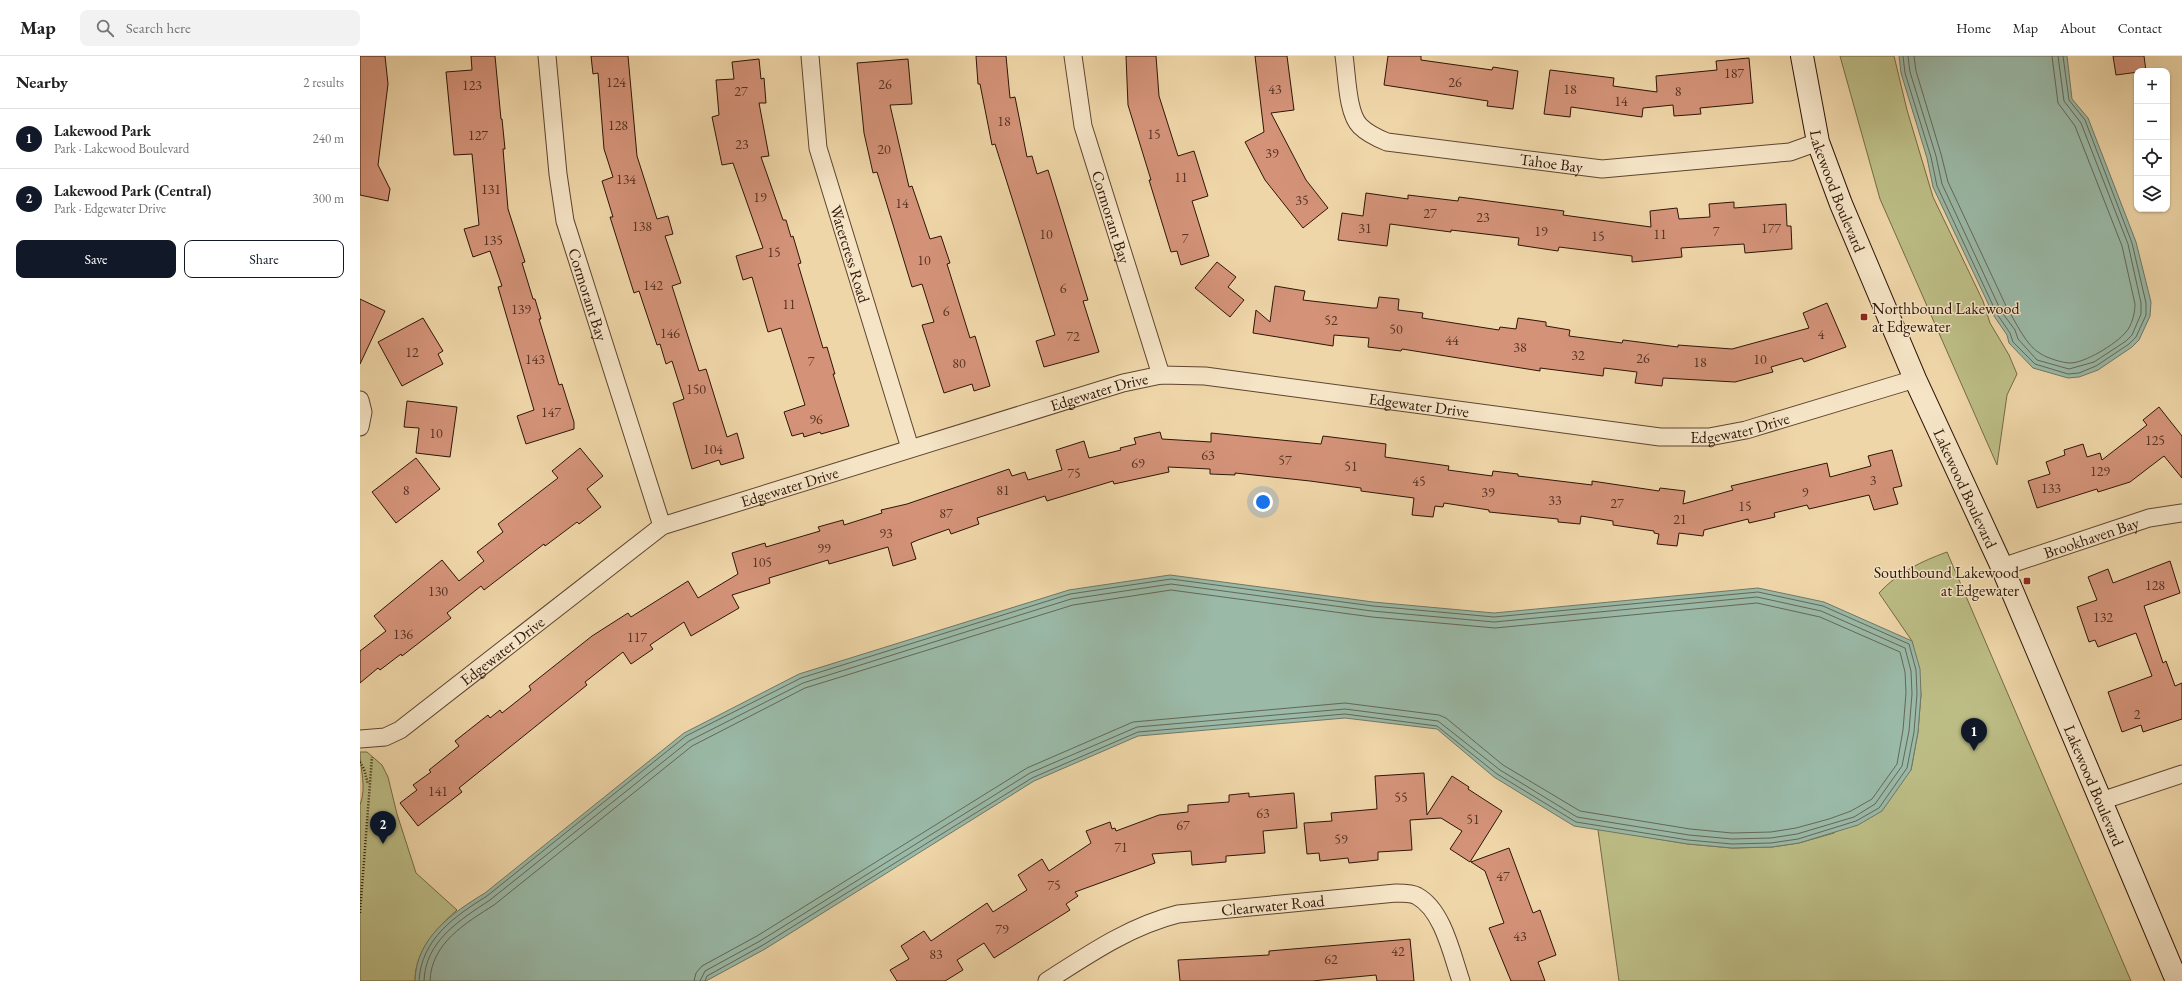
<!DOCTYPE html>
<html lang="en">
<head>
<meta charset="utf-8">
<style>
	body { margin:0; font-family:"EB Garamond",serif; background:#f2f2f2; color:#202124 }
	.controls { position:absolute; right:12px; top:12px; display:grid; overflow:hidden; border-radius:8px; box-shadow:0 1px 3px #0004 }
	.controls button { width:36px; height:36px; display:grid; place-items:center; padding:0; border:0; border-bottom:1px solid #e0e0e0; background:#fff; color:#202124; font:20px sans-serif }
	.you { position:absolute; left:903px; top:446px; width:14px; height:14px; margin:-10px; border:3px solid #fff; border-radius:50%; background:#1a73e8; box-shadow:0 0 0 6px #1a73e833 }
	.badge { display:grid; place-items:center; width:26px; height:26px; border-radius:50%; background:#111827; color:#fff; font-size:13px; font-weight:700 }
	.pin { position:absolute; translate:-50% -33px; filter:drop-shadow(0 1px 2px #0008) }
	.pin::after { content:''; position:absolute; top:21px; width:14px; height:12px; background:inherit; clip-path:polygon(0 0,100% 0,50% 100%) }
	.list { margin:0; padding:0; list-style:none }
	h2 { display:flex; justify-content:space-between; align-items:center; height:52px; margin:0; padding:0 16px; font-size:17px }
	h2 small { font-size:13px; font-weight:400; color:#757577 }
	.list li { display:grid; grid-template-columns:26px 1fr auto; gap:12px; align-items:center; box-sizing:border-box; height:60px; padding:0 16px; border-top:1px solid #e0e0e0 }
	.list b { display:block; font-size:15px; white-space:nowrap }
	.list p { margin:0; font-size:13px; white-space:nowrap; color:#757577 }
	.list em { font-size:13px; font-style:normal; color:#757577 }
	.actions { display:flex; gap:8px; padding:12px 16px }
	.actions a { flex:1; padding:9px 0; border:1px solid #111827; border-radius:8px; text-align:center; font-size:14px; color:#111827 }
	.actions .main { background:#111827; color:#fff }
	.icon { flex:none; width:22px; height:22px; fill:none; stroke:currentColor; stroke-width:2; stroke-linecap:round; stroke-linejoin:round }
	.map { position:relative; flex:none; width:1822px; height:925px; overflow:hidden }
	header { display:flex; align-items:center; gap:24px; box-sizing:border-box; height:56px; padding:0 20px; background:#fff; border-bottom:1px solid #e0e0e0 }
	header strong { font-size:19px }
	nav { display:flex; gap:22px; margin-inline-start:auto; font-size:14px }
	.search { width:280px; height:36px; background:#f2f2f2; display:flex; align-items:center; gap:10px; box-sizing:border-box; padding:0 14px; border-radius:8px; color:#757577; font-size:15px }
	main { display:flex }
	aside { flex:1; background:#fff }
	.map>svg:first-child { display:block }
</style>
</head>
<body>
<header>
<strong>Map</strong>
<div class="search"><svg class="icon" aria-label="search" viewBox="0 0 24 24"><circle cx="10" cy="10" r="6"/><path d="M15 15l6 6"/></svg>Search here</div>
<nav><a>Home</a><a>Map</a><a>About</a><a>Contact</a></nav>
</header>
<main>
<aside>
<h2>Nearby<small>2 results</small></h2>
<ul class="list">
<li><span class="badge">1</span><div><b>Lakewood Park</b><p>Park · Lakewood Boulevard</p></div><em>240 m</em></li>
<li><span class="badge">2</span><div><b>Lakewood Park (Central)</b><p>Park · Edgewater Drive</p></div><em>300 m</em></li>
</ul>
<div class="actions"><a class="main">Save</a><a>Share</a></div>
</aside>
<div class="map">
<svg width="1822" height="925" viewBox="0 0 1822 925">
	<rect width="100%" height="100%" fill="#efd6a8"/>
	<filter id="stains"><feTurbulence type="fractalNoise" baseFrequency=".005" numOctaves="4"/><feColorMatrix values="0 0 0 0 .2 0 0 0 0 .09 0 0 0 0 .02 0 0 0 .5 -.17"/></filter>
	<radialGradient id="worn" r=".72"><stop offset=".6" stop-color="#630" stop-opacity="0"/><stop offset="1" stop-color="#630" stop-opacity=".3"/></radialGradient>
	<path fill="#bcbd85" stroke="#756946" d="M1480 0H1534L1547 54 1573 141 1623 245 1630 267 1649 299 1657 318 1647 339 1637 409 1520 143Z
		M1587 496 1771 925H1259L1237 767 1274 779 1328 788 1372 792 1412 791 1439 787 1474 777 1551 714 1558 676 1561 638 1552 585 1519 537C1537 517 1562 505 1587 496Z
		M0 696H7L22 709 28 721 37 758 56 817 97 854C76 873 55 894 55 925H0V749C7 730 0 715 0 696Z"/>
	<path fill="#9ab9a7" stroke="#6f7767" d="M1539 0H1707L1712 43 1728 62 1776 186 1791 246 1790 260 1779 284 1772 291 1738 314 1719 321 1708 322 1673 312 1649 287 1647 279 1634 260 1573 131 1567 102 1541 17Z
		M810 519 1013 546 1134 557 1398 532 1464 546 1552 585 1560 613 1561 638 1558 676 1551 714 1522 755 1498 769 1439 787 1412 791 1372 792 1328 788 1214 770 1134 721 1077 673 985 662 778 680 674 725 405 893 346 925H55C56 882 92 857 125 837L324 677 439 618 709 534Z"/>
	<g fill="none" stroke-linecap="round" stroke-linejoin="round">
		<path stroke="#646757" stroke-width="1" d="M1543 0 1545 17 1571 101 1577 130 1637 258 1650 277 1653 286 1675 308 1708 318 1719 317 1736 310 1769 288 1776 281 1786 259V247L1772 187 1725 64 1709 44 1703 0
			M1548 0 1550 16 1576 100 1582 128 1641 255 1655 274 1658 283 1677 304 1709 313 1734 306 1766 285 1772 279 1781 258V247L1768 188 1721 67 1704 45 1698 0
			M1554 0 1556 15 1581 98 1588 126 1647 252C1656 266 1666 290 1681 298 1687 302 1703 307 1710 307 1725 307 1756 288 1766 276 1772 269 1775 257 1775 248L1762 190 1715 70 1698 47 1692 0
			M59 925C61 883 95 860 127 840L326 680 441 622 710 538 811 523 1013 550 1134 561 1398 536 1463 550 1549 588 1556 614 1557 638 1554 676 1547 712 1519 752 1496 765 1438 783 1411 787 1372 788 1328 784 1216 766 1137 718 1077 670 985 658 778 676 672 722 403 889 347 920 345 925
			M64 925C65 885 100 864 130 844L329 685 443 627 711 543 811 528 1012 555 1134 566 1397 541 1461 555 1545 592 1551 615 1552 638 1549 675 1542 710 1515 748 1494 761 1437 778 1411 782 1372 783 1329 779 1217 761 1140 714 1078 665 985 653 777 671 670 717 400 885 345 915 340 925
			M70 925C71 887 106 867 134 849L332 690 445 632 713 549 811 534 1012 561 1135 572 1397 547 1460 561 1540 596 1545 616 1546 637 1543 674 1537 708 1512 743 1491 755 1469 763 1436 772 1411 776 1372 777 1330 773 1220 755 1143 709 1086 662 1079 659 985 647 773 666 667 712 397 880 342 910 336 917 334 925"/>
	</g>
	<path fill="#d49379" stroke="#2e1507" d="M0 0H25L28 28 18 109 30 133 28 145 0 139Z
		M111 0H135L141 63H142L145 93H143L148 153 165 206 162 207 173 243H175L181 263H179L199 329 202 328 214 366V373L166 388 157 360 174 354 138 231 142 230 130 195 113 201 104 173 119 169 112 98 94 99 86 16 112 14Z
		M231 0H268L277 100 297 163 308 160 313 178 305 180 321 227 312 230 339 315 346 313 367 381 377 377 384 402 361 409 359 404 332 413 313 347 324 343 312 305 306 308 300 288 297 289 279 235 274 237 250 161H253L242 125 253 121 244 93 238 17 233 18Z
		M616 0H646L650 42 655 41 667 101 672 100 677 118 688 114 728 244 723 245 739 296 684 311 676 285 695 279 635 88 632 89 620 28H618Z
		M766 0H796L799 40 818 100 834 95 848 140 832 145 849 200 821 209 817 195 811 196 789 124H791L768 49Z
		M895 0H927L934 54 911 57 946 124 968 152 943 172 905 124 885 86 904 76Z
		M1028 0H1061V4L1132 14 1133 11 1158 15 1153 53 1127 50 1128 45 1024 29Z
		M1753 0H1784L1786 15 1756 19Z
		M1389 2 1393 47 1340 52 1341 58 1314 60 1313 49 1283 52 1282 61 1211 51 1210 61 1184 58 1190 14 1254 22 1253 30 1297 36 1296 20 1357 14 1356 5Z
		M399 3 401 23 404 22 406 47H399L409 100 401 101 423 164H426L431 181 433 180 441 207 438 208 463 292 467 291 475 318H473L489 370 461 378 460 376 444 381 443 377 432 380 424 356 445 349 421 272 408 276 392 221 383 224 376 200 403 192 373 107 362 109 352 61 359 59 356 24 374 23 372 6Z
		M548 3 552 48 530 49 549 131 552 130 570 183 581 180 590 207 587 208 610 282 615 280 630 330 614 335 612 328 584 337 562 269 574 266 562 228 552 231 517 116 513 117 504 77 497 7Z
		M1006 137 1048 143V139L1098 145 1099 141 1204 155 1203 159 1291 171 1290 155 1317 152 1319 163 1350 161 1349 148 1374 146V152L1426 148 1427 170H1431L1432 193 1385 197 1384 188 1321 192 1322 201 1272 206V200L1199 191 1198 195 1158 189 1159 182 1091 174V176L1030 168 1027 190 978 184 982 157 1003 160Z
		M857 206 876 221 868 231 884 244 870 261 835 232Z
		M915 230 945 235 943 244 1012 252H1017L1019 241 1039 243 1038 254 1063 257 1062 262 1139 274 1140 271 1156 273 1158 262 1186 266V270L1210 274 1209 280 1262 287 1263 284 1318 291V289L1372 293 1449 272 1443 257 1467 247 1486 291 1444 306 1442 302 1411 311 1413 316 1375 326 1303 322 1302 330 1275 327 1277 316 1244 312 1243 320 1180 312V315L1042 293 1041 295 1008 291 1009 282 974 279 973 290 893 277 896 254 910 266Z
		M0 243 25 255 0 308Z
		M63 262 83 295 78 298 83 308 42 330 18 286Z
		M47 345 97 351 90 401 56 397 59 372 44 371Z
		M1799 351 1822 380V422L1804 400 1770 426 1738 436 1737 433 1677 452 1668 425 1690 418 1686 406 1705 399 1704 394 1723 388 1727 401 1740 397 1742 404 1787 369 1783 364Z
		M800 376 802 383 851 386V377L961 388 963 380 987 383 1026 388 1025 401 1089 410 1088 414 1132 420 1133 415 1158 418V420L1232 429V425L1299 435 1300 432 1325 435 1323 448 1373 434 1371 430 1467 407 1470 421 1511 410 1508 400 1532 394 1542 430 1533 432 1538 448 1514 454 1509 439 1449 453 1447 449 1414 457 1415 461 1389 467 1388 463 1344 474 1343 480 1319 477 1317 490 1297 488 1299 478 1294 477V475L1253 469V465L1221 460 1220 468 1198 466V463L1129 456V454L1084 447 1083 451 1075 450 1073 461 1052 459 1054 442 1001 435V432L950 425 875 417V419L850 418V413L808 411 809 416 754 428 753 425 687 445 685 440 617 462 619 468 591 478 589 473 558 484 551 487 556 503 533 510 528 491 469 508 468 504 409 522 410 527 372 539 379 552 331 580 324 566 290 589 293 593 271 608 263 596 225 626 227 629 99 732 102 736 58 770 40 747 57 734 53 729 71 716 69 714 99 690 95 685 128 659 130 662 140 654 142 657 171 634 169 630 232 580 268 557 271 561 328 525 338 542 378 518 372 497 405 487 406 491 460 475 458 471 483 464 484 469 522 457 521 454 547 448 649 413 652 420 665 416 668 424 702 414 696 394 724 385 729 402 761 394 760 392 776 388 774 382Z
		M220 392 243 420 227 433 241 451 219 468 217 466 185 490 184 488 124 534 121 530 87 557 91 562 42 600 41 598 20 614 18 612 0 627V595L26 575 14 560 82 504 99 525 124 505 117 496 143 476 138 468 198 422 192 415Z
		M56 402 80 433 36 467 12 436Z
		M1810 505 1820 537 1784 550 1803 607 1806 605 1815 630 1822 627V663L1783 676 1781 669 1762 676 1748 636 1792 620 1776 577 1738 591 1735 584 1729 586 1717 551 1737 544 1728 521 1748 513 1753 527Z
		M1064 717 1067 759 1092 720 1109 731 1108 733 1142 755 1110 806 1090 793 1102 775 1081 762 1050 764 1052 794 1018 796V804L989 807 988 802 960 805 959 797 947 798 944 767 972 765 971 757 1017 753 1015 720Z
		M889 737V741L934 737 937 772 903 775 905 797 866 800V806L832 809 831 795 792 798 795 807 715 836 718 840 706 848 710 854 634 902 624 887 597 904 603 914 585 925H537L530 914 549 903 541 890 564 875 571 885 627 847 633 856 667 834 658 819 682 803 689 815 731 787 726 775 750 766 752 773 755 772 756 775 799 759 828 756V749L869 746V739Z
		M1149 792 1173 857 1180 854 1196 899 1178 906 1185 925H1151L1129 872 1144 867 1125 815 1111 806Z
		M1050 883 1054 925H1017L1016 919 952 925H820L818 904 909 899V895Z"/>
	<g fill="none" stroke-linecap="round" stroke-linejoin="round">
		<g stroke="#5e452f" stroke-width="19">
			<g id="street">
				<path id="s1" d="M187 0 198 118 205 165 302 470"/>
				<path id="s2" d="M450 0 458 92 550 392"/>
				<path id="s3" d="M713 0 723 70 801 319"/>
				<path id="s4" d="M984 0C987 18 987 57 1000 70 1008 78 1017 82 1027 86L1242 113 1430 96 1458 86"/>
				<path d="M0 344 3 356 0 371"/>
				<path id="s5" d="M1642 511 1789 462 1822 457"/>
				<path id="s6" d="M0 683 25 681 40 674 302 470 763 327 801 319 845 320 1300 381H1349L1386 374 1555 323"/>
				<path d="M1741 745 1822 718"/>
				<path id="s7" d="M687 925C729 898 770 870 818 858L1036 837C1042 837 1052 837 1057 840 1083 854 1092 899 1101 925"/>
			</g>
		</g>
		<g stroke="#2e1507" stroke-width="24">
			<g id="secondary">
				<path id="s8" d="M1442 0 1458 86 1481 148 1555 323 1642 511 1817 925"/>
			</g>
		</g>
		<path stroke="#2e1507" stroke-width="2.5" stroke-dasharray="1 2" stroke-linecap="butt" d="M0 706 4 713 8 728
			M0 857 12 701"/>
		<use href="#street" stroke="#f5e4c6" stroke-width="17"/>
		<use href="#secondary" stroke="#f5e4c6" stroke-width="22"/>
	</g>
	<g fill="#8f2418" stroke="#f5e4c6" stroke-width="1.5">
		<rect x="1500" y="257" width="8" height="8" rx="2"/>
		<rect x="1663" y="521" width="8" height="8" rx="2"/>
	</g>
	<g text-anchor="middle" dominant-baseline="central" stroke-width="3" stroke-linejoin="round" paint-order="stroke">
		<g font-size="14" fill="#583424">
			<text x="1374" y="17">187</text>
			<text x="256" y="26">124</text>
			<text x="1095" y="26">26</text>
			<text x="525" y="28">26</text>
			<text x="112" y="29">123</text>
			<text x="915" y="33">43</text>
			<text x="1210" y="33">18</text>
			<text x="381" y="35">27</text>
			<text x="1318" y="35">8</text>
			<text x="1261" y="45">14</text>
			<text x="644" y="65">18</text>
			<text x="258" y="69">128</text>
			<text x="794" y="78">15</text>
			<text x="118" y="79">127</text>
			<text x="382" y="88">23</text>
			<text x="524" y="93">20</text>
			<text x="912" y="97">39</text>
			<text x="821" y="121">11</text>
			<text x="266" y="123">134</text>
			<text x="131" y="133">131</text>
			<text x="400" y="141">19</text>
			<text x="942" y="144">35</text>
			<text x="542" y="147">14</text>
			<text x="1070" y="157">27</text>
			<text x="1123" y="161">23</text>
			<text x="282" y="170">138</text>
			<text x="1005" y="172">31</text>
			<text x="1411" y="172">177</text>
			<text x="1181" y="175">19</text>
			<text x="1356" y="175">7</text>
			<text x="686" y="178">10</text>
			<text x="1300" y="178">11</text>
			<text x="1238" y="180">15</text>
			<text x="825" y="182">7</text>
			<text x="133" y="184">135</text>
			<text x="414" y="196">15</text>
			<text x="564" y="204">10</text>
			<text x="293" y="229">142</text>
			<text x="703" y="232">6</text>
			<text x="429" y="248">11</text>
			<text x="161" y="253">139</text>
			<text x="586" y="255">6</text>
			<text x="971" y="264">52</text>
			<text x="1036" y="273">50</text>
			<text x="310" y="277">146</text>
			<text x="1461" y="278">4</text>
			<text x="713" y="280">72</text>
			<text x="1092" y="284">44</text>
			<text x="1160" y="291">38</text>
			<text x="52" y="296">12</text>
			<text x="1218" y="299">32</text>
			<text x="1283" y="302">26</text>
			<text x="175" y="303">143</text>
			<text x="1400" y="303">10</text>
			<text x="451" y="305">7</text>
			<text x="1340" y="306">18</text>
			<text x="599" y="307">80</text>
			<text x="336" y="333">150</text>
			<text x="191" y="356">147</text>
			<text x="456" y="363">96</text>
			<text x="76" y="377">10</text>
			<text x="1795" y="384">125</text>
			<text x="353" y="393">104</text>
			<text x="848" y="399">63</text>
			<text x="925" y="404">57</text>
			<text x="778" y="407">69</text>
			<text x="991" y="410">51</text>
			<text x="1740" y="415">129</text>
			<text x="714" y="417">75</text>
			<text x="1513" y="424">3</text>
			<text x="1059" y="425">45</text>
			<text x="1691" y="432">133</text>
			<text x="46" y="434">8</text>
			<text x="643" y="434">81</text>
			<text x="1128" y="436">39</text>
			<text x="1445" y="436">9</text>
			<text x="1195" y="444">33</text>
			<text x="1257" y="447">27</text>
			<text x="1385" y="450">15</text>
			<text x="586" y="457">87</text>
			<text x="1320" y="463">21</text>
			<text x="526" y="477">93</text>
			<text x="464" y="492">99</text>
			<text x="402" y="506">105</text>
			<text x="1795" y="529">128</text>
			<text x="78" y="535">130</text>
			<text x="1743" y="561">132</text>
			<text x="43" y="578">136</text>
			<text x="277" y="581">117</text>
			<text x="1777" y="658">2</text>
			<text x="78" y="735">141</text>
			<text x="1041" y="741">55</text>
			<text x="903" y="757">63</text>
			<text x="1113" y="763">51</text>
			<text x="823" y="769">67</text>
			<text x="981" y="783">59</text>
			<text x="761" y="791">71</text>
			<text x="1143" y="820">47</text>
			<text x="694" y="829">75</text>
			<text x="642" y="873">79</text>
			<text x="1160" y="880">43</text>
			<text x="1038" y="895">42</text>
			<text x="576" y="898">83</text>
			<text x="971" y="903">62</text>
		</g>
		<g font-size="16" fill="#2e1507" stroke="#f5e4c6">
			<text stroke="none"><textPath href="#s4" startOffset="270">Tahoe Bay</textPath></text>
			<text stroke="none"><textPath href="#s8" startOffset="140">Lakewood Boulevard</textPath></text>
			<text stroke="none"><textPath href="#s3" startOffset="166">Cormorant Bay</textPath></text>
			<text stroke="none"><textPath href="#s2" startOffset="203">Watercress Road</textPath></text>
			<text stroke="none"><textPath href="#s1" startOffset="243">Cormorant Bay</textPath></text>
			<text stroke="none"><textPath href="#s6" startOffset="831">Edgewater Drive</textPath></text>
			<text stroke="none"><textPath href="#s6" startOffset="1155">Edgewater Drive</textPath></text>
			<text stroke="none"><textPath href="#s6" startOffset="1479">Edgewater Drive</textPath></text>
			<text stroke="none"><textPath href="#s6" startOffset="507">Edgewater Drive</textPath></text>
			<text stroke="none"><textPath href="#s8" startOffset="464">Lakewood Boulevard</textPath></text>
			<text stroke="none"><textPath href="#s5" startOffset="94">Brookhaven Bay</textPath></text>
			<text stroke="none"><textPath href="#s6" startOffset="171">Edgewater Drive</textPath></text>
			<text stroke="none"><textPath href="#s8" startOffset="788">Lakewood Boulevard</textPath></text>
			<text stroke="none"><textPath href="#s7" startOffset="243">Clearwater Road</textPath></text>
		</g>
		<g font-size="16" fill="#2e1507" stroke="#f5e4c6" text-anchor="start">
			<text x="1512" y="252">Northbound Lakewood<tspan x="1512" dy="18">at Edgewater</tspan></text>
			<text x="1659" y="516" text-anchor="end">Southbound Lakewood<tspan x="1659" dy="18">at Edgewater</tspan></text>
		</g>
	</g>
	<rect width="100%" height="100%" filter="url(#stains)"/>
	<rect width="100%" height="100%" fill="url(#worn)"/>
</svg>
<div class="controls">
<button>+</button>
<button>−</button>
<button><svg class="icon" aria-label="locate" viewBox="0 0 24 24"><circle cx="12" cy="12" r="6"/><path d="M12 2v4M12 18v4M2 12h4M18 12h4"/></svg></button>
<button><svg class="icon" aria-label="layers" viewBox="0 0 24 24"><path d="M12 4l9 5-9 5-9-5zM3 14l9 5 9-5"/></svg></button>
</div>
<div class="you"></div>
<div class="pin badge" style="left:1614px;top:695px">1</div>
<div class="pin badge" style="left:23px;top:788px">2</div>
</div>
</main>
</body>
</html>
